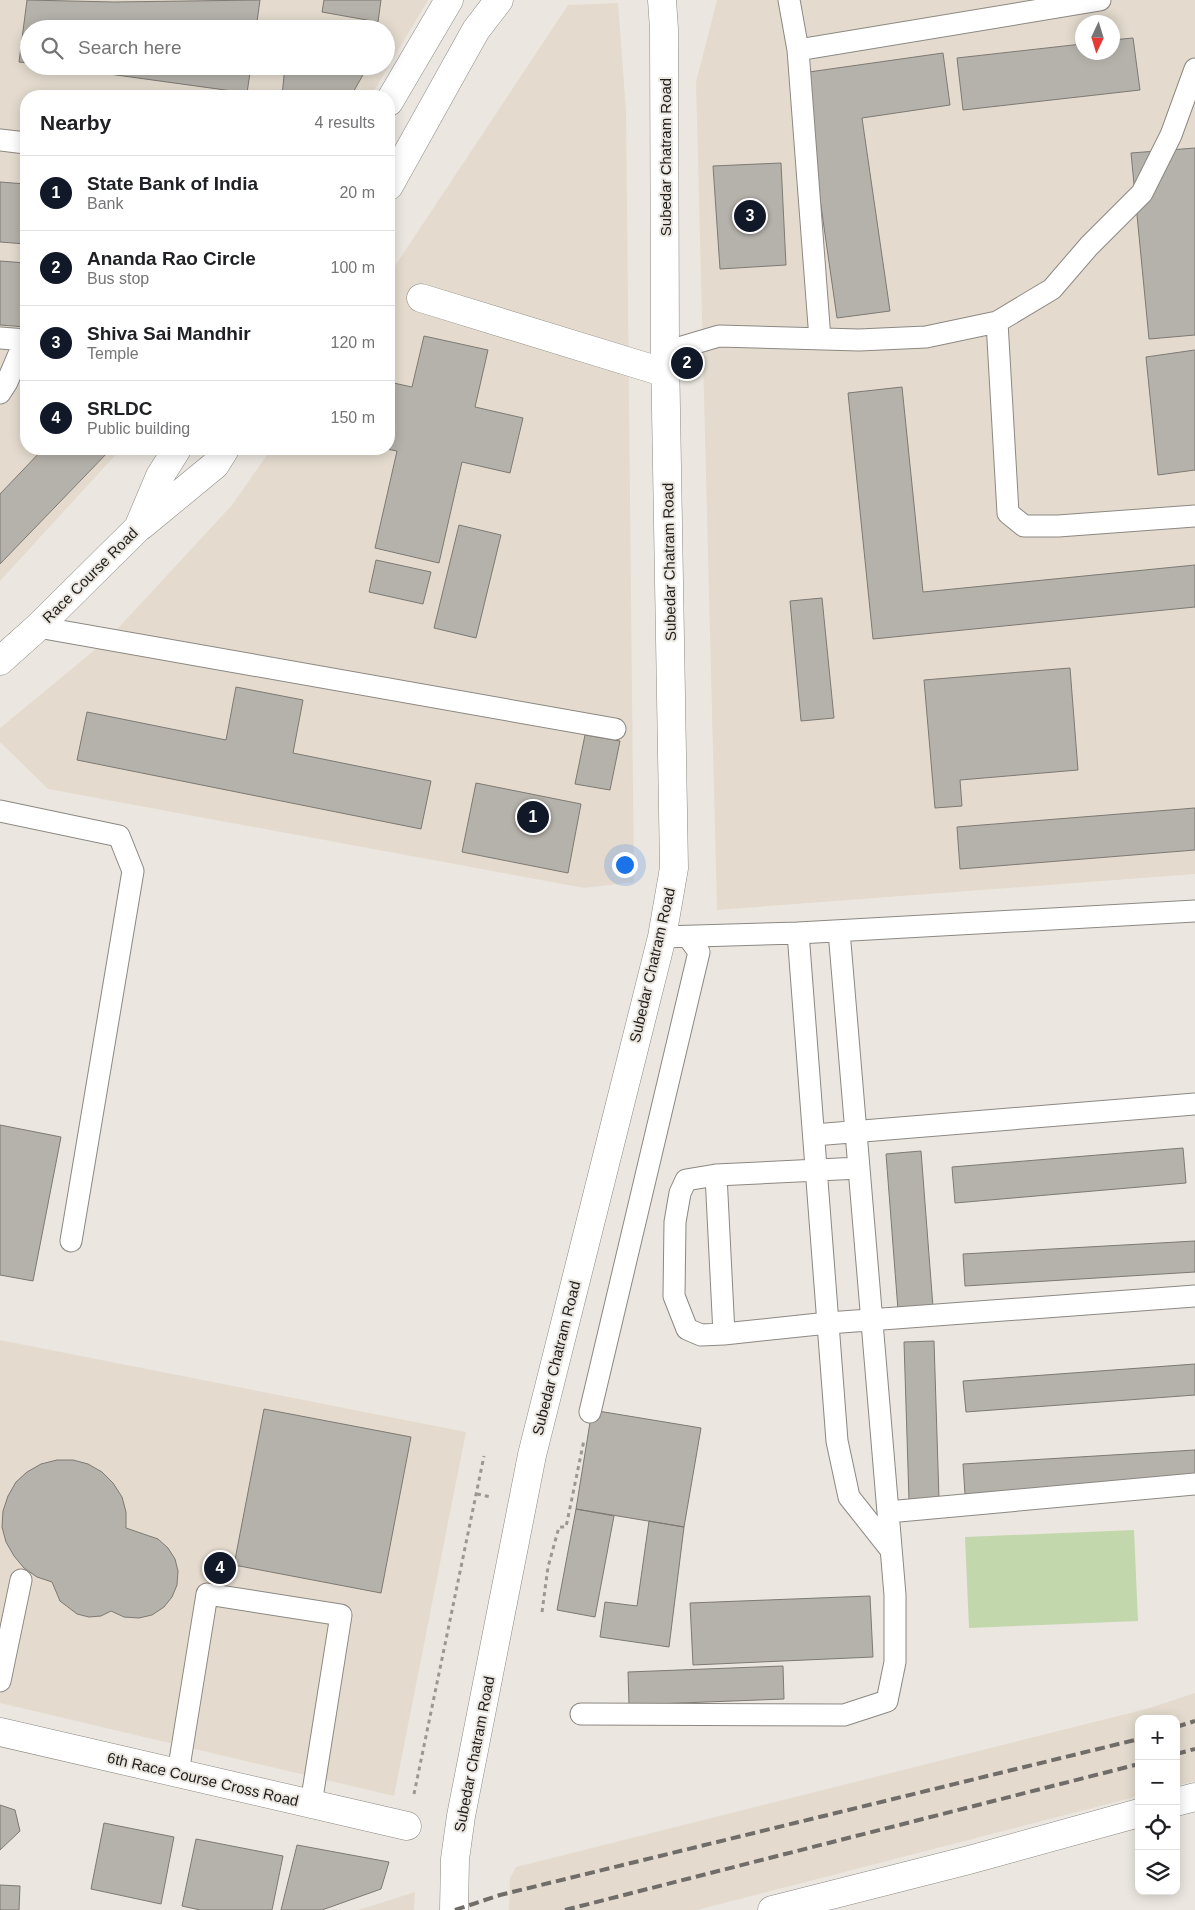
<!DOCTYPE html>
<html lang="en">
<head>
<meta charset="utf-8">
<style>
	body { margin:0; font-family:Arial,sans-serif; background:#f6f6f6; color:#202124 }
	.controls { position:absolute; right:15px; bottom:15px; display:grid; overflow:hidden; border-radius:10px; box-shadow:0 2px 12px #0003 }
	.controls button { width:45px; height:45px; display:grid; place-items:center; padding:0; border:0; border-bottom:1px solid #e0e0e0; background:#fff; color:#202124; font:25px sans-serif }
	.compass { position:absolute; left:1075px; top:15px; width:45px; height:45px; border-radius:50%; background:#fff; box-shadow:0 2px 12px #0003; rotate:184deg }
	.you { position:absolute; left:624px; top:864px; width:18px; height:18px; margin:-12px; border:4px solid #fff; border-radius:50%; background:#1a73e8; box-shadow:0 0 0 8px #1a73e833 }
	.badge { display:grid; place-items:center; width:32px; height:32px; border-radius:50%; background:#111827; color:#fff; font-size:16px; font-weight:700 }
	.pin { position:absolute; translate:-50% -50%; border:2px solid #fff; box-shadow:0 1px 5px #0006 }
	.list { margin:0; padding:0; list-style:none }
	h2 { display:flex; justify-content:space-between; align-items:center; height:65px; margin:0; padding:0 20px; font-size:21px }
	h2 small { font-size:16px; font-weight:400; color:#757577 }
	.list li { display:grid; grid-template-columns:32px 1fr auto; gap:15px; align-items:center; box-sizing:border-box; height:75px; padding:0 20px; border-top:1px solid #e0e0e0 }
	.list b { display:block; font-size:19px; white-space:nowrap }
	.list p { margin:0; font-size:16px; white-space:nowrap; color:#757577 }
	.list em { font-size:16px; font-style:normal; color:#757577 }
	.icon { flex:none; width:28px; height:28px; fill:none; stroke:currentColor; stroke-width:2; stroke-linecap:round; stroke-linejoin:round }
	.map { position:relative; flex:none; width:1195px; height:1910px; overflow:hidden }
	.search { position:absolute; background:#fff; box-shadow:0 2px 12px #0003; left:20px; top:20px; width:375px; height:55px; display:flex; align-items:center; gap:12px; box-sizing:border-box; padding:0 18px; border-radius:28px; color:#757577; font-size:19px }
	.panel { position:absolute; background:#fff; box-shadow:0 2px 12px #0003; left:20px; top:90px; width:375px; height:365px; border-radius:20px }
	.map>svg:first-child { display:block }
</style>
</head>
<body>
<div class="map">
<svg width="1195" height="1910" viewBox="0 0 1195 1910">
	<rect width="100%" height="100%" fill="#ebe7e0"/>
	<path fill="#e4dbce" fill-rule="evenodd" d="M0 0H428L371 96H26V449H121L0 581ZM29 29H386V66H29Z
		M717 0H1195V874L717 910 696 82ZM1082 22H1112V52H1082Z
		M618 3 626 110 634 882 584 888 48 789 0 742V728L108 639 232 505 271 449H389V275L568 5Z
		M0 1340 466 1432 394 1796 0 1703Z
		M1195 1693V1781L1176 1786V1719H1139V1796L697 1910H509L510 1878 516 1867 1146 1709Z
		M415 1892 414 1910H358Z"/>
	<path fill="#c3d7ad" d="M1134 1530 1138 1621 969 1628 965 1537Z"/>
	<path fill="#b5b1ab" stroke="#7d7973" d="M27 0 114 2 260 0 256 29H29V63L19 62Z
		M324 0H381L378 22 322 12Z
		M1133 38 1140 90 963 110 957 58 1082 44V52H1112V40Z
		M943 53 950 105 862 118 890 311 837 318 802 73Z
		M51 66H251L247 93Z
		M285 66H368L351 96H282Z
		M1195 148V335L1149 339 1131 153Z
		M781 163 786 265 720 269 713 166Z
		M0 182 26 184V244L0 242Z
		M0 261 26 263V327L0 325Z
		M424 336 488 350 475 407 523 418 510 473 462 462 439 563 375 548 397 451 386 449H389V382L412 387Z
		M1195 350V470L1158 475 1146 357Z
		M902 387 923 592 1195 565V607L873 639 848 393Z
		M43 449H111L0 564V494Z
		M459 525 501 535 476 638 434 628Z
		M376 560 431 572 423 604 369 592Z
		M822 598 834 718 801 721 790 601Z
		M1070 668 1078 770 960 780 962 806 935 808 924 680Z
		M236 687 303 700 293 753 431 781 421 829 77 760 87 712 226 740Z
		M585 735 620 741 610 790 575 784Z
		M476 783 581 804 568 873 462 852Z
		M1195 808V850L960 869 957 827Z
		M0 1125 61 1137 33 1281 0 1275Z
		M1183 1148 1186 1183 955 1203 952 1167Z
		M921 1151 933 1307 898 1310 886 1154Z
		M1195 1241V1272L965 1286 963 1254Z
		M934 1341 939 1499 909 1500 904 1342Z
		M1195 1364V1395L966 1412 963 1381Z
		M264 1409 411 1437 381 1593 234 1565Z
		M592 1410 701 1428 684 1527 576 1509Z
		M1195 1450V1480L965 1494 963 1464Z
		M57 1460H73L88 1464 102 1472 113 1483 122 1497 126 1512V1528L158 1539 168 1548 175 1559 178 1571 177 1585 172 1597 164 1607 152 1615 139 1618 124 1617 111 1611 101 1616 89 1617 77 1614 60 1601 52 1582 37 1577 24 1568 14 1556 6 1542 2 1527 3 1511 8 1496 16 1482 27 1472 41 1464Z
		M576 1509 614 1516 595 1617 557 1610Z
		M649 1521 684 1527 669 1647 600 1637 605 1602 637 1606Z
		M870 1596 873 1657 693 1665 690 1603Z
		M783 1666 784 1699 629 1705 628 1672Z
		M0 1805 15 1810 20 1831 0 1850Z
		M104 1823 174 1837 161 1904 91 1889Z
		M196 1839 283 1856 272 1910H200L182 1906Z
		M297 1845 389 1862 381 1889 322 1910H281Z
		M0 1885 20 1886 19 1910H0Z"/>
	<g fill="none" stroke-linecap="round" stroke-linejoin="round">
		<g stroke="#8c8882" stroke-width="23">
			<path id="lane" d="M789 0 798 50 820 339
				M798 50 1100 0
				M0 140 26 143
				M997 322 1008 513 1024 526H1058L1195 516
				M0 338 26 340
				M665 352 719 336 859 340 926 337 997 322 1052 289 1089 246 1142 193 1171 135 1195 69
				M0 393 7 382 25 340
				M38 627 615 729
				M0 811 119 836 133 871 71 1241
				M798 933 837 1441 849 1497 891 1550
				M662 937 798 933 1195 911
				M814 1135 1195 1104
				M859 1168 716 1175 686 1180 680 1193 675 1222 674 1296 687 1329 701 1335 724 1334 828 1323 1195 1296
				M716 1175 724 1334
				M590 1412 699 952 688 937
				M888 1512 1195 1484
				M0 1681 21 1580
				M581 1714 844 1715 887 1701 895 1662V1595L839 931
				M178 1773 207 1594 341 1615 311 1804"/>
		</g>
		<g stroke="#8c8882" stroke-width="29">
			<path id="street" d="M421 298 666 373
				M0 1732 407 1826
				M1176 1802 1195 1797
				M772 1910 969 1860 1139 1813"/>
		</g>
		<g stroke="#8c8882" stroke-width="29">
			<path id="secondary" d="M389 102 449 0
				M389 186 476 30 499 0
				M141 526 215 465 225 449
				M0 661 38 627 138 528 160 476 177 449
				M454 1910 455 1859 461 1816 532 1455 662 937 674 868 665 352 664 29 662 0"/>
		</g>
		<path stroke="#9b9893" stroke-width="3" stroke-dasharray="4 4" stroke-linecap="butt" d="M477 1494 491 1497
			M542 1612 548 1567 559 1527H566L584 1440
			M414 1794 484 1456"/>
		<use href="#lane" stroke="#fff" stroke-width="21"/>
		<use href="#street" stroke="#fff" stroke-width="28"/>
		<use href="#secondary" stroke="#fff" stroke-width="28"/>
		<path stroke="#706d69" stroke-width="4" stroke-dasharray="10 5" stroke-linecap="butt" d="M1176 1727 1195 1721
			M1176 1754 1195 1749
			M455 1910 500 1895 1139 1739
			M565 1910 1139 1764"/>
	</g>
	<g text-anchor="middle" dominant-baseline="central" stroke-width="4" stroke-linejoin="round" paint-order="stroke">
		<g font-size="15" fill="#201e1c" stroke="#ebe7e0">
			<text transform="translate(665 157) rotate(-90)">Subedar Chatram Road</text>
			<text transform="translate(669 562) rotate(-91)">Subedar Chatram Road</text>
			<text transform="translate(90 575) rotate(-45)">Race Course Road</text>
			<text transform="translate(652 965) rotate(-77)">Subedar Chatram Road</text>
			<text transform="translate(556 1358) rotate(-76)">Subedar Chatram Road</text>
			<text transform="translate(474 1754) rotate(-79)">Subedar Chatram Road</text>
			<text transform="translate(203 1779) rotate(13)">6th Race Course Cross Road</text>
		</g>
	</g>
</svg>
<div class="controls">
<button>+</button>
<button>−</button>
<button><svg class="icon" aria-label="locate" viewBox="0 0 24 24"><circle cx="12" cy="12" r="6"/><path d="M12 2v4M12 18v4M2 12h4M18 12h4"/></svg></button>
<button><svg class="icon" aria-label="layers" viewBox="0 0 24 24"><path d="M12 4l9 5-9 5-9-5zM3 14l9 5 9-5"/></svg></button>
</div>
<svg class="compass" viewBox="-18 -18 36 36"><path d="M0-13l5 13h-10z" fill="#e53935"/><path d="M0 13l5-13h-10z" fill="#757577"/></svg>
<div class="you"></div>
<div class="pin badge" style="left:533px;top:817px">1</div>
<div class="pin badge" style="left:687px;top:363px">2</div>
<div class="pin badge" style="left:750px;top:216px">3</div>
<div class="pin badge" style="left:220px;top:1568px">4</div>
<div class="search"><svg class="icon" aria-label="search" viewBox="0 0 24 24"><circle cx="10" cy="10" r="6"/><path d="M15 15l6 6"/></svg>Search here</div>
<section class="panel">
<h2>Nearby<small>4 results</small></h2>
<ul class="list">
<li><span class="badge">1</span><div><b>State Bank of India</b><p>Bank</p></div><em>20 m</em></li>
<li><span class="badge">2</span><div><b>Ananda Rao Circle</b><p>Bus stop</p></div><em>100 m</em></li>
<li><span class="badge">3</span><div><b>Shiva Sai Mandhir</b><p>Temple</p></div><em>120 m</em></li>
<li><span class="badge">4</span><div><b>SRLDC</b><p>Public building</p></div><em>150 m</em></li>
</ul>
</section>
</div>
</body>
</html>
